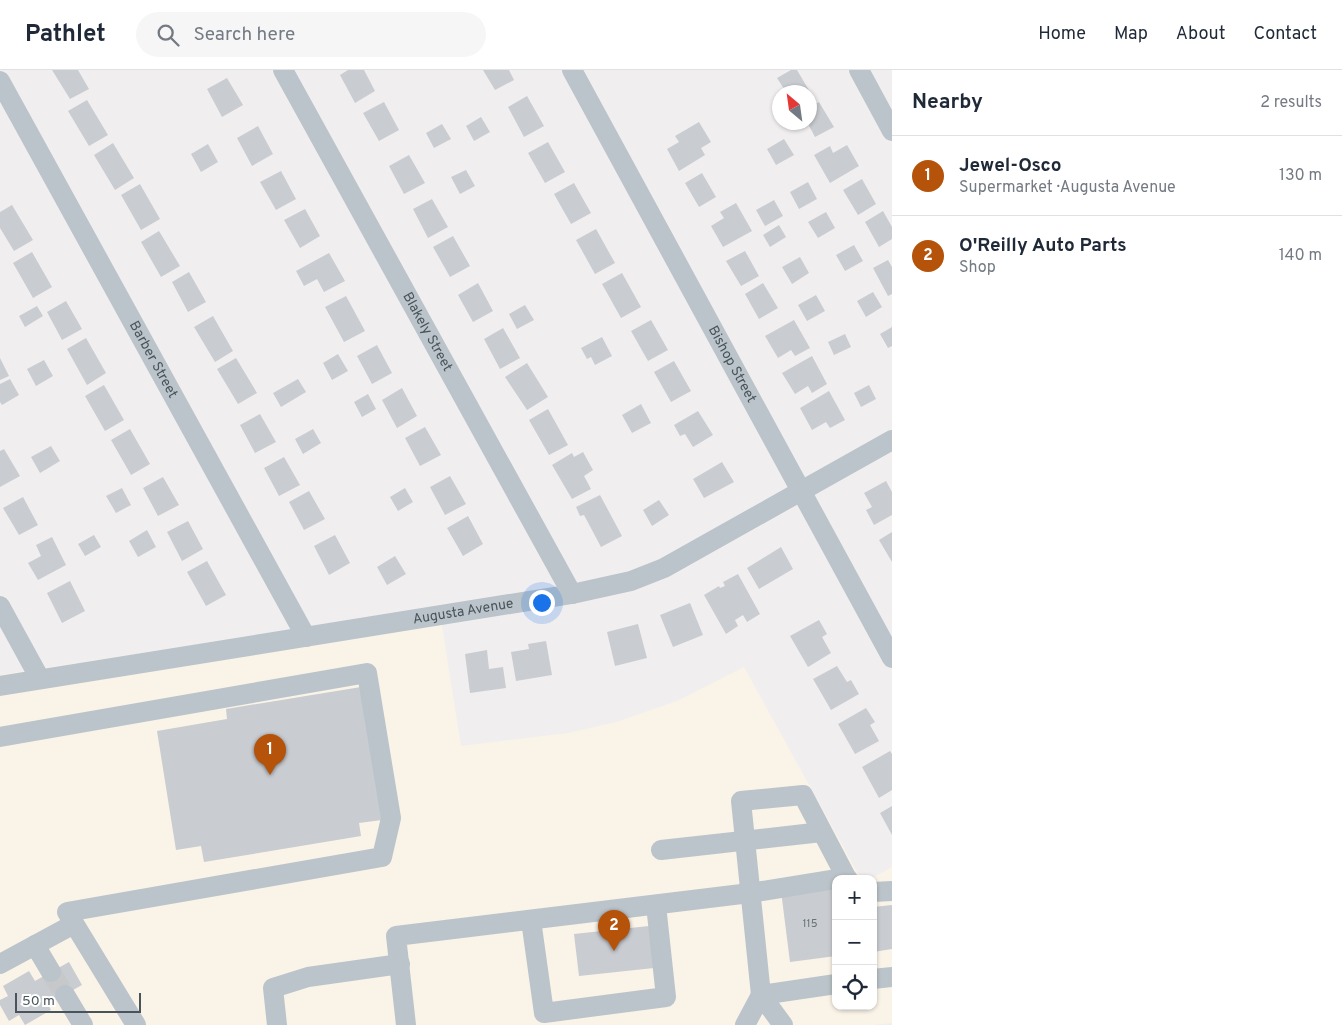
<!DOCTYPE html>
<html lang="en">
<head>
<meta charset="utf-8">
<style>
	body { margin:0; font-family:Overpass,sans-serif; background:#f6f6f7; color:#1f2937 }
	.controls { position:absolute; right:15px; bottom:15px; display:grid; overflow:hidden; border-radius:10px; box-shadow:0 1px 4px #0004 }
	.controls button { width:45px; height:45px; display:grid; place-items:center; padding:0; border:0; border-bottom:1px solid #e0e1e3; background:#fff; color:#1f2937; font:25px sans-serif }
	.compass { position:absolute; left:772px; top:15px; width:45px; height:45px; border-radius:50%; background:#fff; box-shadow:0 1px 4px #0004; rotate:331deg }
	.scale { position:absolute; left:15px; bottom:12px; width:126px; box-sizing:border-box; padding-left:5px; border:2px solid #48545a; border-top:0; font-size:14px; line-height:18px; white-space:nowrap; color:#48545a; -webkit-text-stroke:4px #fff; paint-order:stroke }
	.you { position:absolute; left:541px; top:532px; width:18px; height:18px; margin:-12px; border:4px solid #fff; border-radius:50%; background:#1a73e8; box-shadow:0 0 0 8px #1a73e833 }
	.badge { display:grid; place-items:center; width:32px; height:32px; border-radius:50%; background:#b45309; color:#fff; font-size:16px; font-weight:700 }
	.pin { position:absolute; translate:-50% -41px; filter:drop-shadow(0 1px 2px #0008) }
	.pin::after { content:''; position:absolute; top:26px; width:18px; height:15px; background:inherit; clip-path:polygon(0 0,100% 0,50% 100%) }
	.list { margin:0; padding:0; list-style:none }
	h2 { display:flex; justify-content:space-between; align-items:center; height:65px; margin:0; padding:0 20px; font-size:21px }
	h2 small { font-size:16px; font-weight:400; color:#747a83 }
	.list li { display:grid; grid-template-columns:32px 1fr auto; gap:15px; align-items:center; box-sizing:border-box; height:80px; padding:0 20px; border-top:1px solid #e0e1e3 }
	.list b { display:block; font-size:19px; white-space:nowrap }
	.list p { margin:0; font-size:16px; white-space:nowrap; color:#747a83 }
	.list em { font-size:16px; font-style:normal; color:#747a83 }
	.icon { flex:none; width:28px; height:28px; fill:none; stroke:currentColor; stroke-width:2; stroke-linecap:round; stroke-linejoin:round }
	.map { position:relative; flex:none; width:892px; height:955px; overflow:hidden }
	header { display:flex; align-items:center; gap:30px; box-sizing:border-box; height:70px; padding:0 25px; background:#fff; border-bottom:1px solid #e0e1e3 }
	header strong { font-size:24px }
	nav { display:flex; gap:28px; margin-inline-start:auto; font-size:18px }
	.search { width:350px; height:45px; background:#f6f6f7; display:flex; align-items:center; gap:12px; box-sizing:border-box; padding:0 18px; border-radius:28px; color:#747a83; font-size:19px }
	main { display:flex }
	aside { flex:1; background:#fff }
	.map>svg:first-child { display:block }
</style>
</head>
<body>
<header>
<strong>Pathlet</strong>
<div class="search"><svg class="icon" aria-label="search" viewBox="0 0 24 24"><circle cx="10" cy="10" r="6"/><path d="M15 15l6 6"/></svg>Search here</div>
<nav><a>Home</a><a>Map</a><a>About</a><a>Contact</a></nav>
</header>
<main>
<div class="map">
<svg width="892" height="955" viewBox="0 0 892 955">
	<rect width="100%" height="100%" fill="#f1eeef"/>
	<path fill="#faf3e8" d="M439 537 461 676 568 663 616 652 677 631 744 597 861 809H836V936H873V809H870L892 797V953L873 955H0V605Z"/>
	<path fill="#c9ccd1" d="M52 0H78L89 19 70 29Z
		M348 0H364L375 21 355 33 340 5Z
		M483 0H509L514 10 495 20Z
		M791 0H797L810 22H786L777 8Z
		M227 8 243 35 222 47 207 19Z
		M527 26 544 56 524 67 508 37Z
		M87 30 108 65 89 76 68 41Z
		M384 32 399 60 379 71 363 43Z
		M819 32 834 57 815 67 807 52H809V37Z
		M481 47 490 62 474 71 466 56Z
		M699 52 711 72 701 78 705 85 679 101 667 79 679 72 675 66Z
		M442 54 451 69 434 78 426 63Z
		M258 56 273 84 252 96 237 68Z
		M784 69 794 85 776 95 767 79Z
		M548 72 565 102 545 113 528 83Z
		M113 73 134 108 115 120 94 85Z
		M208 74 218 92 201 102 191 84Z
		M847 75 859 96 830 113 814 85 830 76 833 83Z
		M409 85 425 113 404 124 389 96Z
		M466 100 475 116 460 124 451 107Z
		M281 101 296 129 276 140 260 112Z
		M702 103 716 127 699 137 685 113Z
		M862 109 876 134 858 145 843 120Z
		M808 112 817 129 799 139 790 122Z
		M574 113 591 143 571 154 554 124Z
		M140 114 160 149 141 160 121 125Z
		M432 129 448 157 428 168 413 139Z
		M774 130 783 146 765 156 756 140Z
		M736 133 752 161 723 177 711 156 724 148 720 142Z
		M12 135 33 170 14 181 0 158V142Z
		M305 139 320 166 300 178 284 150Z
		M883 141 892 157V169L879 177 865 152Z
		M826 142 835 158 818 168 808 152Z
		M779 155 786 167 770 177 763 165Z
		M596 159 615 193 595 204 576 170Z
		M159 161 180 196 161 207 141 172Z
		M453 166 470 196 450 207 433 177Z
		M854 175 863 191 845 201 836 185Z
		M745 181 759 206 741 216 726 191Z
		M32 182 52 217 33 228 13 193Z
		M329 183 345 211 324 222 317 209 304 216 296 201Z
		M800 187 809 203 792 214 782 197Z
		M888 190 892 197V224L888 226 873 198Z
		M189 202 206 232 188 242 172 212Z
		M622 203 641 237 621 248 602 214Z
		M478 213 493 241 473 252 458 225Z
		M763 213 778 238 759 249 745 224Z
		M873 222 882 237 866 247 857 231Z
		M816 225 825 241 807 251 798 235Z
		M346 226 365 261 344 272 325 237Z
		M66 231 82 259 62 270 47 242Z
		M525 235 534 250 517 259 509 244Z
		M37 236 43 246 25 257 19 246Z
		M213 246 233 281 215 292 194 257Z
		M651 250 668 280 648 291 631 261Z
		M794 250 810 278 795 286 791 280 778 288 765 266Z
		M892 257V276L888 278 880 264Z
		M503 258 520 288 500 299 484 269Z
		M845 264 851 277 834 285 828 272Z
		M602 267 612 286 595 295 591 287 587 289 581 278Z
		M86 268 106 303 87 315 67 279Z
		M377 275 392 303 372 314 357 286Z
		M338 284 348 301 332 310 323 293Z
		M812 286 827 314 812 323 808 316 795 324 782 303Z
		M0 288 9 306 0 310Z
		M236 288 257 323 238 334 217 299Z
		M44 290 53 306 36 316 27 299Z
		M674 291 691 321 671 332 654 302Z
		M527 293 548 327 527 340 505 307Z
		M10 309 19 325 2 335 0 332V314Z
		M298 309 306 322 281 337 273 323Z
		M104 315 124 350 105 361 85 326Z
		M869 315 876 329 861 337 854 323Z
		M402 318 417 346 397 358 382 330Z
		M829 321 845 350 830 358 826 352 812 360 800 338Z
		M368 324 376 339 362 347 354 332Z
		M641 334 651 353 632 363 622 345Z
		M548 339 568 375 549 385 529 350Z
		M698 341 713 365 693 377 685 364 680 366 674 355Z
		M260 344 276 372 255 383 240 355Z
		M425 357 441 385 420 396 405 368Z
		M130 359 150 394 131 405 111 370Z
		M313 359 321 373 303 384 295 369Z
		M51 376 60 391 40 403 31 387Z
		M4 379 20 406 0 417V381Z
		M583 382 593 400 584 406 591 419 572 429 552 395 572 383 574 387Z
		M284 387 300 415 279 426 264 398Z
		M722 392 734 412 704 428 693 409Z
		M450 406 466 434 445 445 430 417Z
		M163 407 179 435 158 446 143 418Z
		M886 411 892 422V445L874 455 866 440 872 437 864 423Z
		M122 418 131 435 116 443 106 426Z
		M405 418 413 432 398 441 390 427Z
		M309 421 325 449 304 460 289 432Z
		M600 425 622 466 601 477 584 445 580 446 576 437Z
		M23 427 38 455 19 465 3 438Z
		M659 430 669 445 652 456 643 440Z
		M468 446 483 474 463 486 447 458Z
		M188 451 203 479 182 491 167 462Z
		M147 460 156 477 138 487 129 471Z
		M892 462V492L879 470Z
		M94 465 101 477 85 486 78 474Z
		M335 465 350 493 329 505 314 476Z
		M52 467 66 495 38 510 28 493 41 486 36 475Z
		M781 477 793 499 759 519 747 498Z
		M395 486 406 504 387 515 377 497Z
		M207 491 226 525 206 536 187 502Z
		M738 504 760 544 747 552 743 545 735 550 738 556 726 564 704 525 719 516 720 518 725 516 723 512Z
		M70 511 85 541 62 553 47 523Z
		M690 533 703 565 673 577 660 545Z
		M819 550 827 564 822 567 831 583 808 597 790 566Z
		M638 554 647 588 615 596 607 562Z
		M546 571 552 605 516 611 511 582 529 579 528 574Z
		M487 580 489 599 503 597 506 618 470 623 465 584Z
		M837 596 847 612 851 610 859 624 831 640 813 609Z
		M361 617 382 750 359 753 361 766 204 792 201 776 176 780 157 661 227 649 226 639Z
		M866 638 875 652 870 655 879 671 855 684 838 654Z
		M890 681 892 684V720L879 728 862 697Z
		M892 736V765L880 743Z
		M836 814V886L790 892 781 821Z
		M892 835V879L873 882V837Z
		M649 856 654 898 579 906 574 864Z
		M69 892 82 915 48 934 51 940 25 955 19 945 9 951 0 935V930L8 926 3 916 29 901 35 911Z"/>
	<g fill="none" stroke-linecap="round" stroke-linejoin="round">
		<path stroke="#c7c8ca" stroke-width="20" stroke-dasharray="20 10" stroke-linecap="butt" d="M51 902 65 925"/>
		<g stroke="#bbc4ca" stroke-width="20">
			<path id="s1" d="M283 0 572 524"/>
			<path id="s2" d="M572 0 892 588"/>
			<path d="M859 0 892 61"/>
			<path id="s3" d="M0 11 306 567"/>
			<path d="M0 536 40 609"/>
			<path id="s4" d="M0 616 572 524 631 511 664 498 892 370"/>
			<path d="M0 667 367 603 391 748 382 787 67 842 136 955"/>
			<path d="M661 780 822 762"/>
			<path d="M873 822 892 821"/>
			<path d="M531 850 544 943 666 927 656 835"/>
			<path d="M35 875 51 902"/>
			<path d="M0 894 74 854"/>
			<path d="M873 909 892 907"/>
			<path d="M836 914 761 925 741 731 803 725 846 807 848 809"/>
			<path d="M65 925 83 955"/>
			<path d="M277 955 273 918 308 907 400 894"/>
			<path d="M406 955 396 866 750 823 836 809"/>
			<path d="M745 955 761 925 783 955"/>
		</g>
	</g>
	<g text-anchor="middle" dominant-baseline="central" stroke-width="4" stroke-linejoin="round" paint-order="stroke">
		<g font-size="11" fill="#687278">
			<text x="810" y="854">115</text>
		</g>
		<g font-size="14" fill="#48545a" stroke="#fff">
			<text stroke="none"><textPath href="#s1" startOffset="299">Blakely Street</textPath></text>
			<text stroke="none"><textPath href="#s3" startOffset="318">Barber Street</textPath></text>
			<text stroke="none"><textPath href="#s2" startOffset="335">Bishop Street</textPath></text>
			<text stroke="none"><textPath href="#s4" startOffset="469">Augusta Avenue</textPath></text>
		</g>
	</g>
</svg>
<div class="controls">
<button>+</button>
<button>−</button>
<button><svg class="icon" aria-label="locate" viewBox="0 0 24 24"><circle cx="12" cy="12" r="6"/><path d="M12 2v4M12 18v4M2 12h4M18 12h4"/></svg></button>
</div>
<svg class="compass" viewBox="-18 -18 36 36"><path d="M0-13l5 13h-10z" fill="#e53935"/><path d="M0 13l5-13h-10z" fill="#747a83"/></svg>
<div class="scale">50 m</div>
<div class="you"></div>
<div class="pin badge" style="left:270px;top:705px">1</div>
<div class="pin badge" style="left:614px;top:881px">2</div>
</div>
<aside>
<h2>Nearby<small>2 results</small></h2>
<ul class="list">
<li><span class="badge">1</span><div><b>Jewel-Osco</b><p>Supermarket · Augusta Avenue</p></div><em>130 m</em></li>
<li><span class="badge">2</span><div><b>O'Reilly Auto Parts</b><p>Shop</p></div><em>140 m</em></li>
</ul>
</aside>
</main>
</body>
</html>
